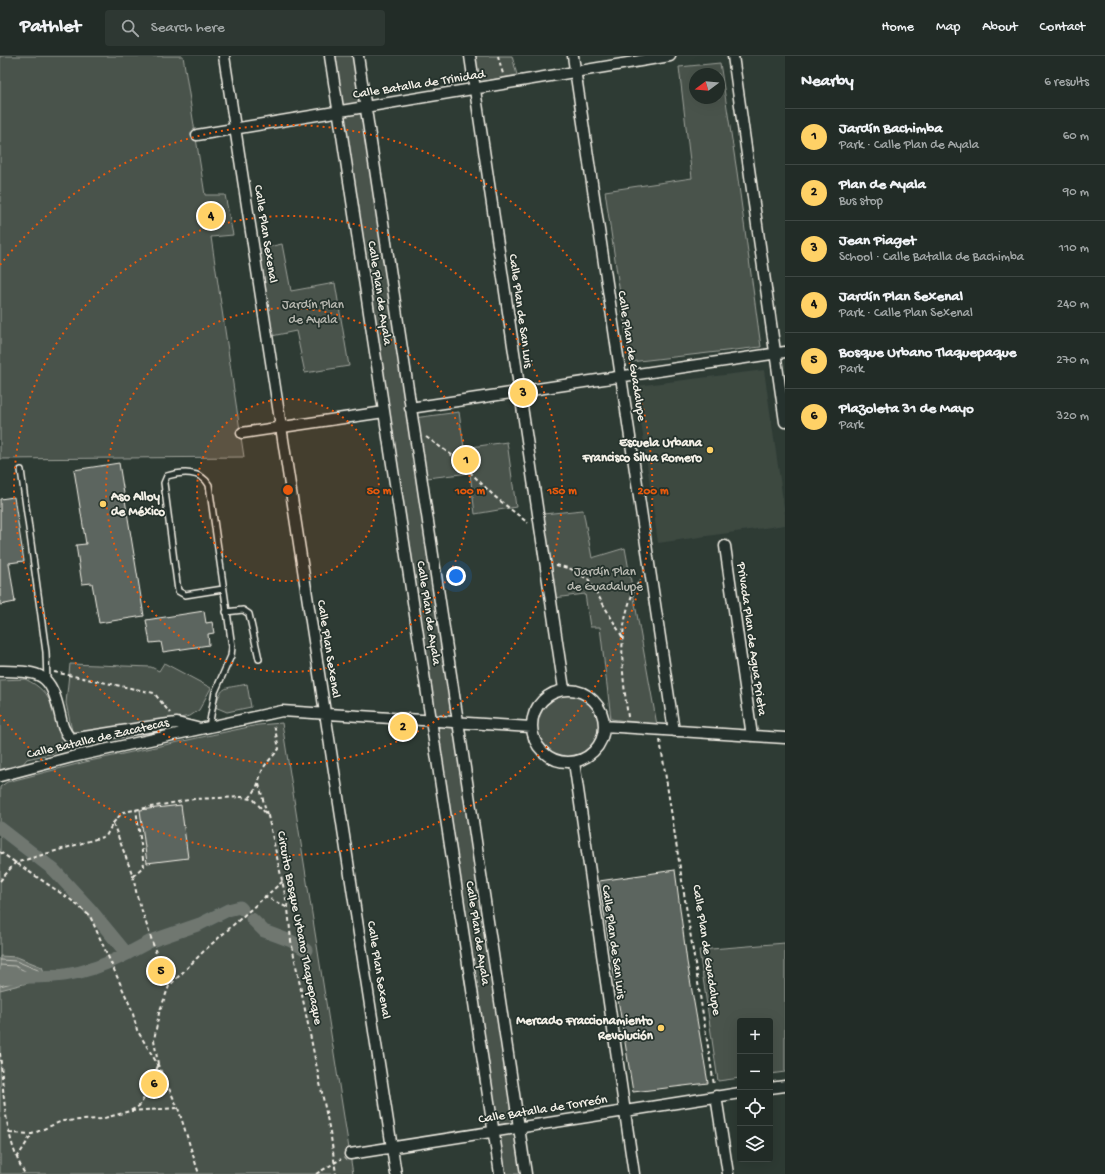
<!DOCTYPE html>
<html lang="en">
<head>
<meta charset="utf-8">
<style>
	body { margin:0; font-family:"Gochi Hand",sans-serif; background:#2e3833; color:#f1f3f6 }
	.controls { position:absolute; right:12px; bottom:12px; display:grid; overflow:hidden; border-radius:4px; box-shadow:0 4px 16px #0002 }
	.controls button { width:36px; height:36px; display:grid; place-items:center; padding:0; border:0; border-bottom:1px solid #3f4844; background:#222c27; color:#f1f3f6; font:20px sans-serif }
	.compass { position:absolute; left:689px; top:12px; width:36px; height:36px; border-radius:50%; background:#222c27; box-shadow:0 4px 16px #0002; rotate:254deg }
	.you { position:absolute; left:456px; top:520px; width:14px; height:14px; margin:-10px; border:3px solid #fff; border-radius:50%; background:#1a73e8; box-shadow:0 0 0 6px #1a73e833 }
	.badge { display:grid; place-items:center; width:26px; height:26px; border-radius:50%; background:#ffd166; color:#111; font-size:13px; font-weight:700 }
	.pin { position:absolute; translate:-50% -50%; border:2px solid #fff; box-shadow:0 1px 4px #0006 }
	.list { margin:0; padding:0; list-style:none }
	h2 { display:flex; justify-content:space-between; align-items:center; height:52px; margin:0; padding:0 16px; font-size:17px }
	h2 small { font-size:13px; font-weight:400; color:#a2a7a7 }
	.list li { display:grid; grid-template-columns:26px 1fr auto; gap:12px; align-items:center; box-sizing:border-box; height:56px; padding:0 16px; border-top:1px solid #3f4844 }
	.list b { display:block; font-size:15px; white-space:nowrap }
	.list p { margin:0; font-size:13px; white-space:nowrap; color:#a2a7a7 }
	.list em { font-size:13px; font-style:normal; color:#a2a7a7 }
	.icon { flex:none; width:22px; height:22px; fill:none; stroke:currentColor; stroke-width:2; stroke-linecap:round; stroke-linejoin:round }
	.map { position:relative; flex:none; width:785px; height:1118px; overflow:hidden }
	header { display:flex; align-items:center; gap:24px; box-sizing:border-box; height:56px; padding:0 20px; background:#222c27; border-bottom:1px solid #3f4844 }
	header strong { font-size:19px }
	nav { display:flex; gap:22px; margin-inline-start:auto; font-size:14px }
	.search { width:280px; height:36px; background:#2e3833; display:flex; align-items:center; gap:10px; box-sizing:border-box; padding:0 14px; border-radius:4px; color:#a2a7a7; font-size:15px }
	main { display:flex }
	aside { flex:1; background:#222c27 }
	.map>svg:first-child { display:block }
</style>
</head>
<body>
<header>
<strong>Pathlet</strong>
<div class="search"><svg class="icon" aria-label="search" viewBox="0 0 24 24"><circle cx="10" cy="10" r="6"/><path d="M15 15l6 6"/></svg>Search here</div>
<nav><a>Home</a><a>Map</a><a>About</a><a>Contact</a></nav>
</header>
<main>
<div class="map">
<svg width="785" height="1118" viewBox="0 0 785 1118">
	<rect width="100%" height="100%" fill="#2e3b34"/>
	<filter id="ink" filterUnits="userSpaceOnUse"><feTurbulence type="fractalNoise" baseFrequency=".025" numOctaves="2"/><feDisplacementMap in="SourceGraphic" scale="8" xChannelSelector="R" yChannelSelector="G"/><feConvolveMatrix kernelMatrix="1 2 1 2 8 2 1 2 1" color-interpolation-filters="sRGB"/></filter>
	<g filter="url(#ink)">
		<path fill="#3c4841" d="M764 314 785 458V469L658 487 636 330Z"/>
		<path fill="#48524c" stroke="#9ea29a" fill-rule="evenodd" d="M0 0H183L205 139H225L233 179 211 181 244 401 0 403Z
			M330 0H355L366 53 454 664 432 666Z
			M475 0H512L517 19 480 26Z
			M720 7 737 116 761 291 630 306 605 135 692 122 679 11ZM695 18H719V42H695Z
			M282 188 291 235 335 227 349 310 305 317 296 275 267 281 254 194Z
			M459 356 464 392 507 386 516 451 475 458 470 417 427 422 414 362Z
			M583 454 592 502 625 492 657 669 611 663 600 571H590L585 538 554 542 543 458Z
			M164 607 211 632 199 654 190 660 82 681 72 675 66 647 70 608 151 611 159 615Z
			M25 623C56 637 54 659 62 689L55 697 27 703 22 709 0 714V624Z
			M247 628 251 651 227 656 215 651C222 628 225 633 247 628Z
			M532 670a36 36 0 1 1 72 0a36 36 0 1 1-72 0Z
			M282 667 353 1118H0V731L7 726 85 706 258 669Z
			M458 667 515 1072 494 1075 432 669Z
			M785 887V1016L770 1018V965H740V1022L718 1025 699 894Z
			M516 1074 523 1118H503L497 1077Z"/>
		<path fill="#6f7770" stroke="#a4a8a0" d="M0 900 17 901 42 911 47 922 0 934Z"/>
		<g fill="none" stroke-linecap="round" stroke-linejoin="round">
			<path stroke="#bfc0b8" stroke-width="1" d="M0 904 16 905 38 914 41 918 39 920 0 930
				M0 909 15 910 29 917 27 919 0 925"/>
			<path stroke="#6f7770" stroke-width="13" d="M0 772 54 814 90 853 127 898C81 922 51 922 0 921
				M252 863 264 875 291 885 306 894
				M121 901 151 885 200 868 228 854 240 851 242 853"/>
		</g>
		<path fill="#5c655e" stroke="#f4f1e8" d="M119 407 144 560 99 567 92 527 82 528 76 489 86 488 74 414Z
			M14 441 24 505 9 507 15 546 0 549V443Z
			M204 555 206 567 212 566 214 577 208 578 209 589 163 596 161 586 150 587 146 564Z
			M181 749 188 802 147 807 140 754Z
			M675 814 687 906 708 1027 633 1036 599 825Z"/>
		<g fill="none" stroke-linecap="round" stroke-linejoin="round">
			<g stroke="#f4f1e8" stroke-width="8">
				<path id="service" d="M21 414 46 596 47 625
					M226 556 243 554 249 558 259 603
					M209 671 215 636 231 600 232 591 209 429C201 414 181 416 167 420L164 427 178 535 185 539 223 533"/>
			</g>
			<g stroke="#f4f1e8" stroke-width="13">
				<path id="minor" d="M224 0 396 1118
					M330 0 500 1118
					M358 0 526 1118
					M470 0 564 633
					M573 0 674 675
					M733 0 785 366
					M197 79 670 0
					M410 352 785 296
					M242 377 384 356
					M725 490 752 680
					M0 615C41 616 50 615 60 659 62 669 64 676 71 683
					M532 670a36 36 0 1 1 72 0a36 36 0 1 1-72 0Z
					M604 670 785 682
					M71 683 160 669 177 667 197 672
					M574 706 634 1118
					M0 720 72 701 282 655 531 671
					M770 1032 785 1030
					M716 1040 728 1118
					M350 1098 740 1037"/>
			</g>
			<path stroke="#f4f1e8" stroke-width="2" stroke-dasharray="4 3" stroke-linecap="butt" d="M498 0 503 18
				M426 381 456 402 494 440 528 467
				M556 509 571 513 589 524 623 582
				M54 616 154 637 170 657
				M628 661C622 617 615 563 640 524
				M660 684 714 1029
				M259 728 267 759
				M249 742C259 733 258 722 264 711 268 705 274 699 279 693L274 668
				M113 767 133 820 137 840 159 906 169 930
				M0 796 71 844 90 860 132 954 137 974 158 1009 178 1052 199 1118
				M133 820 144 810 136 753
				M0 825 15 807 106 780 113 767 123 756 194 743 242 741 254 744 268 760 288 852 291 885 331 1081 336 1118
				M264 840 288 852
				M0 997C4 1038 4 1083 25 1118
				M158 1008 154 984 159 957 169 930 206 893 283 825
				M131 1055 178 1052
				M9 1077 32 1078 62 1065 101 1063 130 1055 139 1050 143 1044 158 1010
				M17 1102 32 1078
				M316 1118 341 1103"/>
			<use href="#service" stroke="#26332d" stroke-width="5"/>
			<use href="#minor" stroke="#26332d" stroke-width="10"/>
		</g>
	</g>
	<circle cx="288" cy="434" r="91" fill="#e8590c" fill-opacity=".12"/>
	<g fill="none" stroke="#e8590c" stroke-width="2" stroke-dasharray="2 4">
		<circle cx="288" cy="434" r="91"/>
		<circle cx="288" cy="434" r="182"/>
		<circle cx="288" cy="434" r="274"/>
		<path d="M0 209A365 365 0 1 1 0 659"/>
	</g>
	<g fill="#ffd166" stroke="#26332d" stroke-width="1.5">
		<circle cx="710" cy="394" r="4"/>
		<circle cx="103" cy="448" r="4"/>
		<circle cx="661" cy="972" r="4"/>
	</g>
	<g text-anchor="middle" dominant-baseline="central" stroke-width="3.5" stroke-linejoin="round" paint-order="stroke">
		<g font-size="13" fill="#f4f1e8" stroke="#26332d">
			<text transform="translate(419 29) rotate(-9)">Calle Batalla de Trinidad</text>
			<text transform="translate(265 178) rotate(81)">Calle Plan Sexenal</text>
			<text transform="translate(379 237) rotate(81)">Calle Plan de Ayala</text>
			<text transform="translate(520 255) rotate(82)">Calle Plan de San Luis</text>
			<text transform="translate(631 300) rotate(81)">Calle Plan de Guadalupe</text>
			<text transform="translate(428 557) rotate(81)">Calle Plan de Ayala</text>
			<text transform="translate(751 583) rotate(82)">Privada Plan de Agua Prieta</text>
			<text transform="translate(328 593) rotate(81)">Calle Plan Sexenal</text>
			<text transform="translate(98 683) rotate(-13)">Calle Batalla de Zacatecas</text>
			<text transform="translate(299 872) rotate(79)">Circuito Bosque Urbano Tlaquepaque</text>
			<text transform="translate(477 877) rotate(81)">Calle Plan de Ayala</text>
			<text transform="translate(613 886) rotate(82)">Calle Plan de San Luis</text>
			<text transform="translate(706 894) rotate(81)">Calle Plan de Guadalupe</text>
			<text transform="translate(378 914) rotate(81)">Calle Plan Sexenal</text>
			<text transform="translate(543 1054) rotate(-9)">Calle Batalla de Torreón</text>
		</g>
		<g font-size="13" fill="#b8b9b1" stroke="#26332d">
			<text x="313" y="249">Jardín Plan<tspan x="313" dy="15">de Ayala</tspan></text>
			<text x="605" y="516">Jardín Plan<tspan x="605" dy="15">de Guadalupe</tspan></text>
		</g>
		<g font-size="13" font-weight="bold" fill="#f4f1e8" stroke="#26332d" text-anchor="end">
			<text x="702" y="387">Escuela Urbana<tspan x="702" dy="15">Francisco Silva Romero</tspan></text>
			<text x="111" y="441" text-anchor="start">Aso Alloy<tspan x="111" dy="15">de México</tspan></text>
			<text x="653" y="965">Mercado Fraccionamiento<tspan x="653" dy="15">Revolución</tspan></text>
		</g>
	</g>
	<circle cx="288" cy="434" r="6" fill="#e8590c" stroke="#26332d" stroke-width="2"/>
	<g font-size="12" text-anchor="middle" font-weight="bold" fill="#e8590c" stroke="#26332d" stroke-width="3.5" stroke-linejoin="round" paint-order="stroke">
		<text x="379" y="438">50 m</text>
		<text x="470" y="438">100 m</text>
		<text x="562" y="438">150 m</text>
		<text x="653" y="438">200 m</text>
	</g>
</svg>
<div class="controls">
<button>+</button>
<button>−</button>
<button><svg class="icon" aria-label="locate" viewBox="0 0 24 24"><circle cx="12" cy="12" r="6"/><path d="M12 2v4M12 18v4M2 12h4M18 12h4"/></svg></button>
<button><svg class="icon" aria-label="layers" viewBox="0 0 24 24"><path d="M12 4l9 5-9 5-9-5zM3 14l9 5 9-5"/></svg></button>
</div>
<svg class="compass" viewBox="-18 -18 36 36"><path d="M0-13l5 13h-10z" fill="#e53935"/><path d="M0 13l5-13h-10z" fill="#a2a7a7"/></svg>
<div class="you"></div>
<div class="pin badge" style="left:466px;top:404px">1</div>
<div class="pin badge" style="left:403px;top:671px">2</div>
<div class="pin badge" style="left:523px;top:337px">3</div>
<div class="pin badge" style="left:211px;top:160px">4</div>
<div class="pin badge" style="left:161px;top:915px">5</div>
<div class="pin badge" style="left:154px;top:1028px">6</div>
</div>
<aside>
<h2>Nearby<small>6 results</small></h2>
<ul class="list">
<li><span class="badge">1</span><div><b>Jardín Bachimba</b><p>Park · Calle Plan de Ayala</p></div><em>60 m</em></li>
<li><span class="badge">2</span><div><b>Plan de Ayala</b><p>Bus stop</p></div><em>90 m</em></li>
<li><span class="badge">3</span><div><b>Jean Piaget</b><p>School · Calle Batalla de Bachimba</p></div><em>110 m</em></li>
<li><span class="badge">4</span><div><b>Jardín Plan Sexenal</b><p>Park · Calle Plan Sexenal</p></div><em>240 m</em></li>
<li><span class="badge">5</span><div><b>Bosque Urbano Tlaquepaque</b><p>Park</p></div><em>270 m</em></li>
<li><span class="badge">6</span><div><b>Plazoleta 31 de Mayo</b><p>Park</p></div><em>320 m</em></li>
</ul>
</aside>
</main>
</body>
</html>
